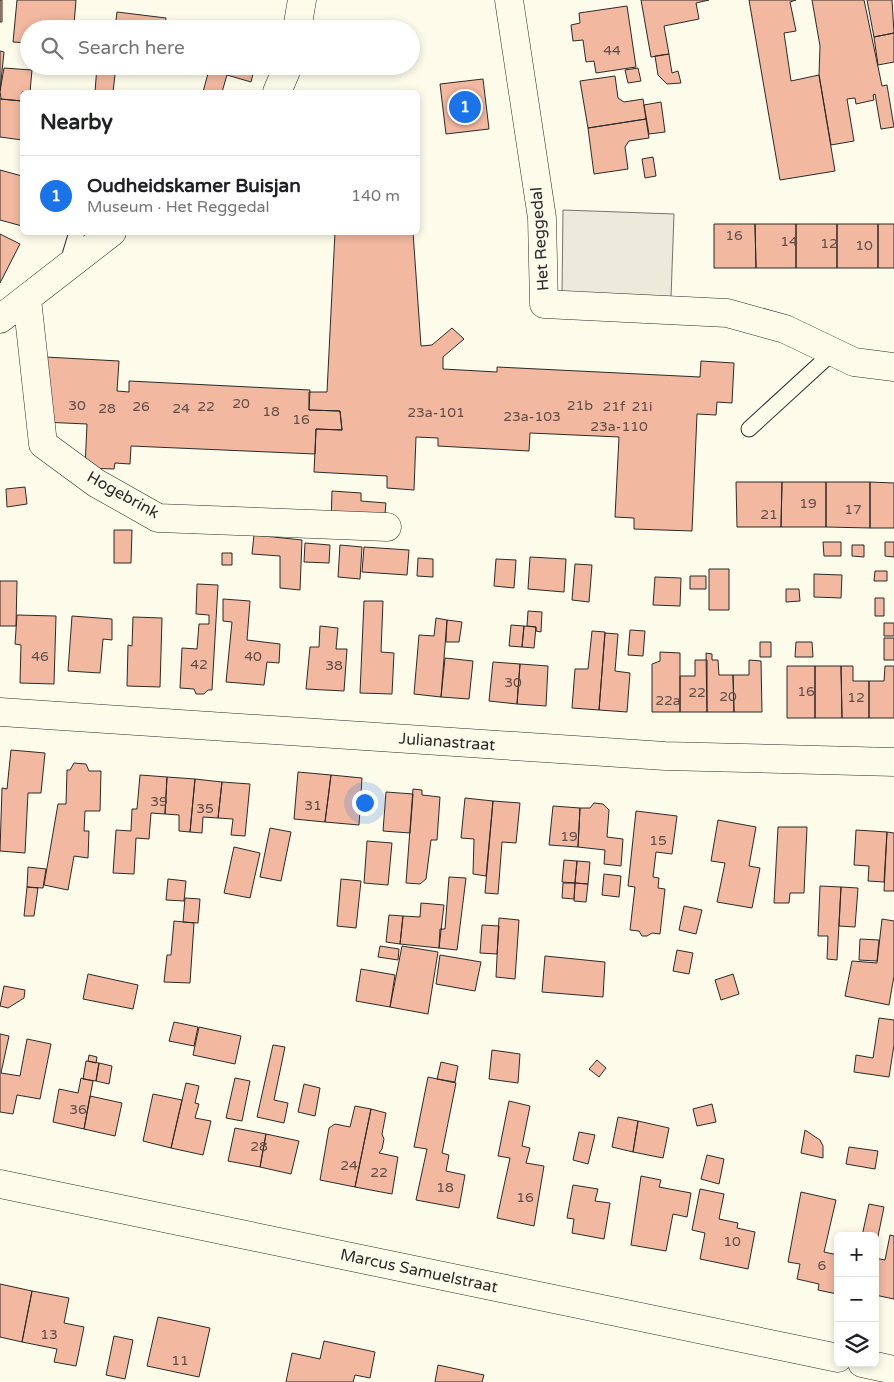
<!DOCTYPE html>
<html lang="en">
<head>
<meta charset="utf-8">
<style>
	body { margin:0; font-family:"Varela Round",sans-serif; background:#f6f6f6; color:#202124 }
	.controls { position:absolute; right:15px; bottom:15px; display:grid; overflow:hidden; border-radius:8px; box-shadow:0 2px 8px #0003 }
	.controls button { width:45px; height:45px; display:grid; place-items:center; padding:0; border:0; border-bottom:1px solid #e0e0e0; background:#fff; color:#202124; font:25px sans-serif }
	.you { position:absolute; left:364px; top:802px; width:18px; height:18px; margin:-12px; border:4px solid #fff; border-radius:50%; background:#1a73e8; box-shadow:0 0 0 8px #1a73e833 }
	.badge { display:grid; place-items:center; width:32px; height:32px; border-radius:50%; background:#1a73e8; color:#fff; font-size:16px; font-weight:700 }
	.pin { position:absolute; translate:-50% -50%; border:2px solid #fff; box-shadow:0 1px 5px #0006 }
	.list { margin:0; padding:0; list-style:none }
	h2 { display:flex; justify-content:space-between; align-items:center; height:65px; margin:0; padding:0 20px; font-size:21px }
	h2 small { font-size:16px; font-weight:400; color:#757577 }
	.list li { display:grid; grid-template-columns:32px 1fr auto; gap:15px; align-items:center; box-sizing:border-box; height:80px; padding:0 20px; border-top:1px solid #e0e0e0 }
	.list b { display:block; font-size:19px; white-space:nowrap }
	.list p { margin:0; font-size:16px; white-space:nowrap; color:#757577 }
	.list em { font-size:16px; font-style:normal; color:#757577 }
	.icon { flex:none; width:28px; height:28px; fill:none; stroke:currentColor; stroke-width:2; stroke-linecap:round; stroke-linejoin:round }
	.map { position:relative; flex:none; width:894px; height:1382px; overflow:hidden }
	.search { position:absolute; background:#fff; box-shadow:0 2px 8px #0003; left:20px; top:20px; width:400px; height:55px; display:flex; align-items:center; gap:12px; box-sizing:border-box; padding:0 18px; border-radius:28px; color:#757577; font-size:19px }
	.panel { position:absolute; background:#fff; box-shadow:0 2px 8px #0003; left:20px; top:90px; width:400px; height:145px; border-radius:8px }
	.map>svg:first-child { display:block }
</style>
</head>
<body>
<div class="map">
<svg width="894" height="1382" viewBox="0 0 894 1382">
	<rect width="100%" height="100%" fill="#fdfbea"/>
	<path fill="#eceadb" stroke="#74746e" d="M563 210 674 214 671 298 562 295Z"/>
	<path fill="#f2b8a0" stroke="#2b2b2b" d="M0 0H2V22H0Z
		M17 0H76L74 24 85 25V29H29V43L13 42Z
		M641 0H709L696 3 699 19 664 26 669 54 651 57Z
		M749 0H796L790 2 796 31 784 33 791 81 819 75 835 171 780 180Z
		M812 0H864L882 86 887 85 894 127 881 129 875 94 873 95 874 100 856 104 855 98 847 99 854 141 831 145 819 75 820 46Z
		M867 0H892L894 33 874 37Z
		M627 6 636 67 596 73 594 61 586 62 583 40 573 41 571 25 580 23 579 13Z
		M117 12 166 18 165 29H115Z
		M227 24 244 29H226Z
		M353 25 379 29H353Z
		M894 33V62L878 65 874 37Z
		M0 51 4 52 0 91Z
		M669 54 672 73 678 71 681 83 667 84 658 75 655 56Z
		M97 66H116L113 92H95Z
		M210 66H255L251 82 227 75 222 92H203Z
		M4 68 32 70 30 92H22V101L1 99 0 91Z
		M638 68 641 81 628 83 625 70Z
		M615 76 618 98 624 102 643 99 646 119 588 128 580 81Z
		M483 79 489 129 446 134 440 84Z
		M0 99 22 101V140L0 137Z
		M661 102 665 132 649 134 644 105Z
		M646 119 649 138 629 141 625 147 628 169 594 174 588 128Z
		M653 157 656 176 645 178 642 159Z
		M0 170 22 176V226L0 220Z
		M714 224H755L756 268H714Z
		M755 224H796V268H756Z
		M796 224H837V268H796Z
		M837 224H878V268H837Z
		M878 224H894V268H878Z
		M335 232H413L421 346 432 345 452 328 464 339 443 357V369L497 372V367L700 377 701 361 734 363 732 403 717 402 716 415 697 414 692 531 634 529V518L615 517 619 437 530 433 529 451 438 446V438L416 437 414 490 387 488V476L314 472 316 429 342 430 340 411 309 410V392H327Z
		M0 234 20 244 0 283Z
		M45 357 119 361 117 391 129 392V381L310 390 309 410 340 411 342 430 316 429 315 454 131 446 130 464 115 463 114 469 85 468 87 424 42 422Z
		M736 482H782L781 527H737Z
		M782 482H826V527H781Z
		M826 482H870V528L826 527Z
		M870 482 894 483V528H870Z
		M25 487 27 504 7 507 6 489Z
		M332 491 361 493V501L386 503 384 525 331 521Z
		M114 530H132L131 563H114Z
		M254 535 302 540 300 590 280 588V556L252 554Z
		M823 542H841V556H824Z
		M885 542H894V557L885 556Z
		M305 543 330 545 329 563 304 562Z
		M340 545 362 547 360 579 338 577Z
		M852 545H864V557L852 556Z
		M364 547 409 550 407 575 362 572Z
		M222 553H232V565H222Z
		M530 557 566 559 564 592 528 589Z
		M418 558 433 559V577L417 576Z
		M496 559 516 560 514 588 494 586Z
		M575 564 592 565 589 602 572 600Z
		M709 569H729V610H709Z
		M875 571H887V581H874Z
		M814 574 842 575 841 598 814 597Z
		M690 576H706V589H690Z
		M655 577 681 578 680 606 653 605Z
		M0 581H17L16 626H0Z
		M197 584 218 585 212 690H208L204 694H196L194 689 180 688 182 648 197 649 199 624H209V615L196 614Z
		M786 589H799L800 601 786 602Z
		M875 598H884V616H875Z
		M223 599 250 601 247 640 280 644 279 663 267 662 264 685 226 682 232 622 223 621Z
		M364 601H383L381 652 394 653 392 694 360 693Z
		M528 611 542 612 541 632 536 631V627L527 626Z
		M17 615 56 616 54 684 20 683 21 645 15 644Z
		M72 616 112 619V640L103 639 100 673 68 671Z
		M133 617 162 618 160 687 127 686 128 645 132 646Z
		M436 618 447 620 441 697 414 694 419 635 434 636Z
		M447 620 462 622 459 642H446Z
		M884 623H894V636H884Z
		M511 625 524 626 522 647 509 646Z
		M320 626 338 628 336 649H347L344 691 306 689 310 647H319Z
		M524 626 536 627 534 648 522 647Z
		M630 630 645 631 643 656 628 655Z
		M592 631 605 632 599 710 572 708 575 669H588Z
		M605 633 618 634 615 671 630 673 627 712 599 710Z
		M884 638H894V660H884Z
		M760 642H771V657H760Z
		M796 642H812L813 657H795Z
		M660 652 680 653V712H652V664L660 661Z
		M706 653 712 654V660H718L719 675H733L734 712H707Z
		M445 658 473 661 469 699 441 697Z
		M695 660H707V712H680V676H695Z
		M749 660 761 661 762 712H734L733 675H749Z
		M493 662 520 664 517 704 489 701Z
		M520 664 548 666 546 706 517 704Z
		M787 666H815V718H787Z
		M815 666H841L842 718H815Z
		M841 666H853V681H869V718H842Z
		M885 666H894V718H869V681H884Z
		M11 750 45 753 41 793H28L25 853 0 851 2 788 7 789Z
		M74 763 86 764 89 771H101L100 811H85L84 831H89L88 858 74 856 68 890 44 885 58 804H66L67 770H70Z
		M298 772 331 775 325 822 294 819Z
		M140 775 167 777 165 814 151 813 149 839 136 838 134 874 113 873 116 830 131 831 132 809H137Z
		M331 775 362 778 359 825 325 822Z
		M167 777 195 779 190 832 179 831V815L165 814Z
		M195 779 222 782 218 818 203 817 202 833 190 832Z
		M222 782 250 784 245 836 231 835 233 819 218 818Z
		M413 789 422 790V795L440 797 437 840H431L426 879 420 884 406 883Z
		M386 792 413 794 410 833 383 831Z
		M465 798 493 801 486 876 473 874 474 839 461 838Z
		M493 801 520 803 516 843 502 842 498 894 485 893Z
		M594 803 603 804 609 810 607 837 623 839 621 866 604 864 605 850 578 847 580 808H590Z
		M553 806 580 808 578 847 549 845Z
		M636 811 677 816 672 854 656 852 653 877 659 878 658 888 665 889 660 934 652 933 647 936H642L639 931 630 930 635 887 628 886Z
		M718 820 756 827 749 866 760 868 752 908 717 902 725 863 711 861Z
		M778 827H807L804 893H790L789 903H774Z
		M270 828 291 832 281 881 260 877Z
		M856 830 887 832 884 882 868 881 869 866 854 865Z
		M887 832 894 833V891H884Z
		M367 841 392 843 388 885 364 883Z
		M234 847 260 853 250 898 224 893Z
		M564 860 577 861 575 883 562 882Z
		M577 861 590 862 588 884 575 883Z
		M28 867 46 869 43 888 27 887Z
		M604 874 621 876 619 897 602 895Z
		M449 877 466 878 457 950 439 948 440 929H445Z
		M168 879 186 881 184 901 166 900Z
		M341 879 361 881 356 928 337 926Z
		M563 883H575L574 899 562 898Z
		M575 883 588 884 586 902 574 901Z
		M820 886 841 887 837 960 827 959 828 936H818Z
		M27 887 38 888 34 916H24Z
		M841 887 858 888 855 927 839 926Z
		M185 898 200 899 198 923 183 922Z
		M421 903 444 905 439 948 400 944 403 916 420 917Z
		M684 906 702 910 696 934 679 930Z
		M389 915 403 916 400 944 386 942Z
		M499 918 519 920 515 979 496 977Z
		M882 919 894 921V976L889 1005 845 996 852 961 877 963Z
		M174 921 194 923 190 983 164 982 167 955H171Z
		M482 925 499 926 497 954 480 953Z
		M860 939 879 940 877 961 859 960Z
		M380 946 399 949 398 960 378 957Z
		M402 946 438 952 428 1014 390 1007Z
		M677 950 693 953 689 974 673 971Z
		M440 955 481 962 475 991 436 984Z
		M545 956 605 962 603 997 542 992Z
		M361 969 395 975 390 1007 356 1001Z
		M88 974 138 985 133 1009 83 999Z
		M733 974 739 994 721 1000 715 980Z
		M4 986 25 990 24 998 8 1008 0 1006Z
		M879 1018 894 1020V1045L889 1077 854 1072 856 1055 873 1058Z
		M174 1022 198 1027 194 1046 169 1041Z
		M199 1027 241 1036 235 1064 193 1055Z
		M0 1034 9 1036 1 1073 20 1076 27 1039 51 1044 40 1099 17 1095 13 1114 0 1112Z
		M273 1045 285 1047 274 1100 288 1103 284 1123 257 1117Z
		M492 1050 520 1054 518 1083 489 1079Z
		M89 1055 97 1057 96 1063 88 1061Z
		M597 1060 606 1068 599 1077 589 1069Z
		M86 1061 99 1063 96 1081 83 1079Z
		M441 1062 458 1066 455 1082 437 1079Z
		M99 1063 112 1066 109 1084 96 1081Z
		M428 1077 456 1083 442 1153 449 1155 446 1171 465 1175 459 1208 416 1200 427 1149 414 1147Z
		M81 1078 93 1081 84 1129 53 1122 59 1089 78 1093Z
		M235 1078 250 1081 242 1121 226 1118Z
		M186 1083 199 1086 195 1103 199 1104 195 1118 211 1121 203 1155 171 1148Z
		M304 1084 320 1088 315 1116 298 1112Z
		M153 1094 182 1100 171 1148 143 1141Z
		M90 1096 122 1103 115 1136 84 1129Z
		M509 1101 530 1106 522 1146 530 1148 526 1163 544 1166 534 1226 497 1218 510 1158 498 1156Z
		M712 1104 716 1122 697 1126 693 1109Z
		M355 1106 371 1109 355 1187 320 1180 329 1128 335 1124 350 1127Z
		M371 1109 386 1113 382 1134 384 1139 382 1149 379 1153 398 1157 392 1194 355 1187Z
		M618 1117 638 1121 633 1152 612 1147Z
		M638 1121 669 1128 663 1158 633 1152Z
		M235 1128 266 1134 260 1167 228 1161Z
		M805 1130 820 1140 823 1146V1158L801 1153Z
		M579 1132 595 1135 588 1164 573 1160Z
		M266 1134 299 1141 291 1174 260 1167Z
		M849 1147 878 1151 875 1169 846 1164Z
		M707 1155 724 1159 719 1184 701 1179Z
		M641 1176 661 1180 659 1187 691 1193 687 1217 673 1214 666 1251 631 1245Z
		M573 1185 598 1189 595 1201 610 1203 604 1239 572 1233 574 1219 567 1218Z
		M700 1189 724 1194 719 1219 738 1223 737 1228 755 1232 748 1269 700 1259 705 1233 692 1230Z
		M801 1192 836 1200 824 1252 838 1255 837 1294 818 1290 819 1284 797 1279 800 1264 788 1262Z
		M869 1204 884 1207 875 1251V1236H862Z
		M890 1235 894 1236V1299L875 1295V1258L885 1260Z
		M0 1284 32 1291 22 1342 0 1337Z
		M32 1291 69 1298 64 1323 84 1327 76 1366 54 1362 57 1349 22 1342Z
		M158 1317 210 1328 199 1377 147 1366Z
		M114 1336 133 1340 125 1379 106 1375Z
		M324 1341 375 1352 370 1378 355 1375 353 1382H286L292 1353 320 1359Z
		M438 1365 484 1375 482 1382H435Z"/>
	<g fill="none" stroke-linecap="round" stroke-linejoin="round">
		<g stroke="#2b2b2b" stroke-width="17">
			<path id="service" d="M67 265 77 232
				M749 429 833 352"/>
		</g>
		<g stroke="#2b2b2b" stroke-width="29">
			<path id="minor" d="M509 0 542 218 544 304 727 313 785 329 854 362 894 367
				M297 29 302 0
				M277 92 288 66
				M27 299 43 444 96 483 158 518 387 527
				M0 319 112 232
				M0 712 665 756 894 762
				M0 1184 838 1358
				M862 1363 894 1370"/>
		</g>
		<use href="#service" stroke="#fdfbea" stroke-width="15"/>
		<use href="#minor" stroke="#fdfbea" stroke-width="28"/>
	</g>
	<g text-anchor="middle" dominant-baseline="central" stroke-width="4" stroke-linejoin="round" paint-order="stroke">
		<g font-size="14" fill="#5d4e48">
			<text x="612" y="50">44</text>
			<text x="734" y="235">16</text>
			<text x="789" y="241">14</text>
			<text x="829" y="243">12</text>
			<text x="864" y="245">10</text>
			<text x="241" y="403">20</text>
			<text x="77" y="405">30</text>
			<text x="580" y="405">21b</text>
			<text x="141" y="406">26</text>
			<text x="206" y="406">22</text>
			<text x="614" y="406">21f</text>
			<text x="642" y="406">21i</text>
			<text x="107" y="408">28</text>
			<text x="181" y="408">24</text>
			<text x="271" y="411">18</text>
			<text x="436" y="412">23a-101</text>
			<text x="532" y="416">23a-103</text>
			<text x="301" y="419">16</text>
			<text x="619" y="426">23a-110</text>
			<text x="808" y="503">19</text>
			<text x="853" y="509">17</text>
			<text x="769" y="514">21</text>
			<text x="40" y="656">46</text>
			<text x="253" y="656">40</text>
			<text x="199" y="664">42</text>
			<text x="334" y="665">38</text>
			<text x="513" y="682">30</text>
			<text x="806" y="691">16</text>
			<text x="697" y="692">22</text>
			<text x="728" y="696">20</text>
			<text x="856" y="697">12</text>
			<text x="668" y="700">22a</text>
			<text x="159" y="801">39</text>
			<text x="313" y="805">31</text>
			<text x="205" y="808">35</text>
			<text x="569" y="836">19</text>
			<text x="658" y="840">15</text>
			<text x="78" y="1109">36</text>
			<text x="259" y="1146">28</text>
			<text x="349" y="1165">24</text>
			<text x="379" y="1172">22</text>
			<text x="445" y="1187">18</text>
			<text x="525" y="1197">16</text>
			<text x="732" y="1241">10</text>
			<text x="822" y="1265">6</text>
			<text x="49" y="1334">13</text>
			<text x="180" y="1360">11</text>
		</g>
		<g font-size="16" fill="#2b2b2b" stroke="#fdfbea">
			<text transform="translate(540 239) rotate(-94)">Het Reggedal</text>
			<text transform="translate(123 495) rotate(29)">Hogebrink</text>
			<text transform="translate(447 742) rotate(4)">Julianastraat</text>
			<text transform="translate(419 1271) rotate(12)">Marcus Samuelstraat</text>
		</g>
	</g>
</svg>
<div class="controls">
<button>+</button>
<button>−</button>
<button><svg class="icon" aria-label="layers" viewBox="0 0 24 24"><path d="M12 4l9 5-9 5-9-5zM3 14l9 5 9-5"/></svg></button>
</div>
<div class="you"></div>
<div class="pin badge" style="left:465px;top:107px">1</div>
<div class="search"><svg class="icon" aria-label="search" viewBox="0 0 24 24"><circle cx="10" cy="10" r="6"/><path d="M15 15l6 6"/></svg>Search here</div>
<section class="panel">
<h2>Nearby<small></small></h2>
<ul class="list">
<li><span class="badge">1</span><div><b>Oudheidskamer Buisjan</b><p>Museum · Het Reggedal</p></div><em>140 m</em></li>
</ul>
</section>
</div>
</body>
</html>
